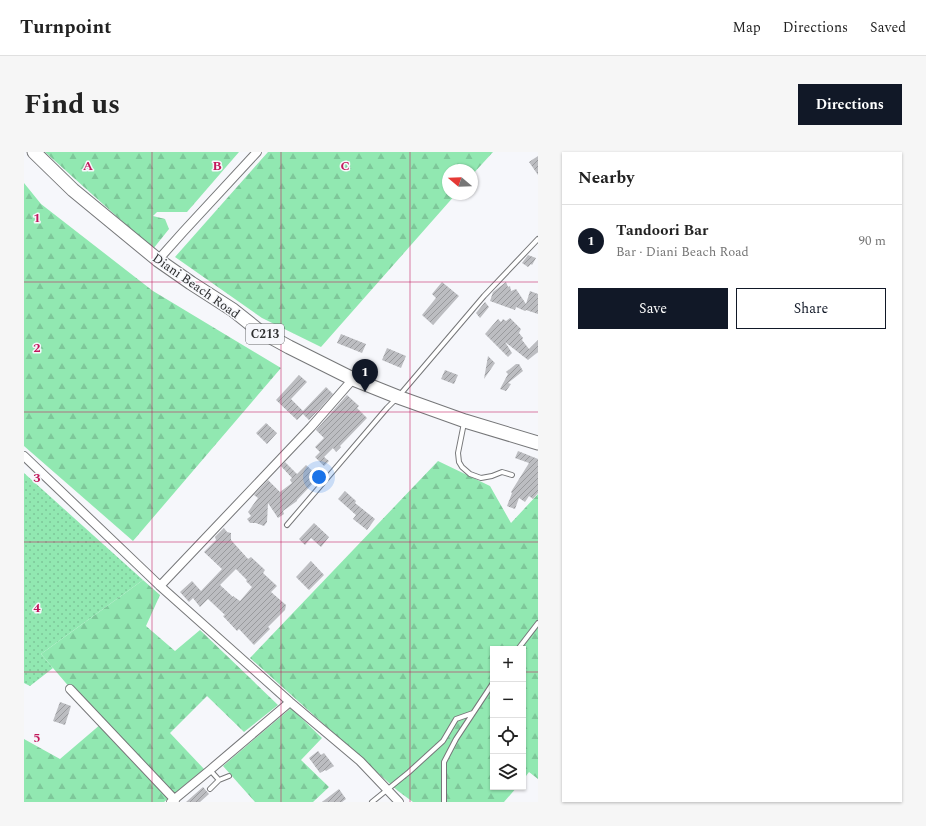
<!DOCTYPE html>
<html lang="en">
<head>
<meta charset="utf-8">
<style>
	body { margin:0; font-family:Spectral,serif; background:#f6f6f6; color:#222 }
	.controls { position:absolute; right:12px; bottom:12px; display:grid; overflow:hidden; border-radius:0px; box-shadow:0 1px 3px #0004 }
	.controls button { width:36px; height:36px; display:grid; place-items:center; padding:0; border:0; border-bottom:1px solid #e0e0e0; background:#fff; color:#222; font:20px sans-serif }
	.compass { position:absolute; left:418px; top:12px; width:36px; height:36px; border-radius:50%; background:#fff; box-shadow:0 1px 3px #0004; rotate:289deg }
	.you { position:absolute; left:295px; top:325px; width:14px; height:14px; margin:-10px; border:3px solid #fff; border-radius:50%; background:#1a73e8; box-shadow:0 0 0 6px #1a73e833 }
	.badge { display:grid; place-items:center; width:26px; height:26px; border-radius:50%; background:#111827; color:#fff; font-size:13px; font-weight:700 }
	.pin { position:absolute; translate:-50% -33px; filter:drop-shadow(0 1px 2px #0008) }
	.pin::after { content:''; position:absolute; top:21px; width:14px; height:12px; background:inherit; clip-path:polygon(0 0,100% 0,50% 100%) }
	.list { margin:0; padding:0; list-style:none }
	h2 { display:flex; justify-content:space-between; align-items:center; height:52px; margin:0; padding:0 16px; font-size:17px }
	h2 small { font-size:13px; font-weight:400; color:#767676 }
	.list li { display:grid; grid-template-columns:26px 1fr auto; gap:12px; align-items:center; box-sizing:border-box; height:72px; padding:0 16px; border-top:1px solid #e0e0e0 }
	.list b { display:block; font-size:15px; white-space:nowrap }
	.list p { margin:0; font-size:13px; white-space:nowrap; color:#767676 }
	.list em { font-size:13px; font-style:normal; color:#767676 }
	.actions { display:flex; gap:8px; padding:12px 16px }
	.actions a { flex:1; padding:9px 0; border:1px solid #111827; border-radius:0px; text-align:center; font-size:14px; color:#111827 }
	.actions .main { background:#111827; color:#fff }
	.icon { flex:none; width:22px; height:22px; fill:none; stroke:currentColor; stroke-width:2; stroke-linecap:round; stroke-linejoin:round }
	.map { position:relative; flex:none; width:514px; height:650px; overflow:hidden; border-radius:0px }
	header { display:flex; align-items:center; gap:24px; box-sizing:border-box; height:56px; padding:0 20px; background:#fff; border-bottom:1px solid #e0e0e0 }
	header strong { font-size:19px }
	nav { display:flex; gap:22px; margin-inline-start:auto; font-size:14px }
	.intro { display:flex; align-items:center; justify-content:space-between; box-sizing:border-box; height:96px; padding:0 24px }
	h1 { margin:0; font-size:28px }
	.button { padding:10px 18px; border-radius:0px; background:#111827; color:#fff; font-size:14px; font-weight:700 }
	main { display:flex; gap:24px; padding:0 24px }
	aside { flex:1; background:#fff; border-radius:0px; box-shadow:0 1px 3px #0004 }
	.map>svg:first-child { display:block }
</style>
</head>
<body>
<header>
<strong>Turnpoint</strong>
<nav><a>Map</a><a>Directions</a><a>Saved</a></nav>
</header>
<div class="intro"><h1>Find us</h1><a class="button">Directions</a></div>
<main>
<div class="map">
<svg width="514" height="650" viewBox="0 0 514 650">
	<defs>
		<pattern id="grass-dots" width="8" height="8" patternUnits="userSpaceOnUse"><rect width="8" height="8" fill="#91e8b1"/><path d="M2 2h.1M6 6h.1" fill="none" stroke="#7dc799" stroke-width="1.8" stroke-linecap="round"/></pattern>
		<pattern id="forest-firs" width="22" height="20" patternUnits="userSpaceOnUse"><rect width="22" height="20" fill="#91e8b1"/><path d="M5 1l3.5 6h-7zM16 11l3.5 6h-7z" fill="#7dc799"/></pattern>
		<pattern id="building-hatch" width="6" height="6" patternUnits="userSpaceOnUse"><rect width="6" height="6" fill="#bcbdc1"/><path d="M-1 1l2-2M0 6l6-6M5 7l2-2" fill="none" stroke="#999a9d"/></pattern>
	</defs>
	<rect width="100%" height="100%" fill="#f6f7fb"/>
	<path fill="url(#grass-dots)" d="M0 321 119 428 17 502 29 516 6 534 0 531Z"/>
	<path fill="url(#forest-firs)" d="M21 0H215L163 60H133L129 64 141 67 145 77 129 97Z
		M244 0H469L448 23V18H424V42H432L297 195 238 166 151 105Z
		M0 31 17 52 129 139 257 216 109 389 0 294Z
		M414 309 466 334 487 371 514 342V627L505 620 499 628V497H469V635H493L480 650H389L374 639 226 506Z
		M119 428 136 443 122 474 151 499 176 478 254 553 220 580 183 544 146 581 180 617 140 650H0V587L36 607 77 572 17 502Z
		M267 556 298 586 277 608 305 635 289 650H231L199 614Z"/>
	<path fill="url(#building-hatch)" fill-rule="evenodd" d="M514 4V23L505 10Z
		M504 103 512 106 508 113 507 112 504 115 498 111Z
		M418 130 435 144 409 173 398 163 412 146 408 142Z
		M482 130 484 135 486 134 487 139 492 137 502 152 506 139 514 142V162L502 158 501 159 492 155 491 158 466 149 469 140Z
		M461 150 465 155 456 166 452 161Z
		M486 166 497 177 495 181 499 186 498 188 505 197 514 188V200L504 208 481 190 488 201 484 205 461 182 474 167 477 170 479 167 482 169Z
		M317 182 342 192 338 201 313 191Z
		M363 196 382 204 377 216 358 208Z
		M464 204 471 211 460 227Z
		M492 212H495L499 219 484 231 487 232 482 239 476 237 484 222 482 220Z
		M421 218 434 223 430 232 417 227Z
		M275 223 283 230 267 247 279 259 302 235 309 242 285 268 279 262 273 268 252 248Z
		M323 243 335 254 333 256 343 266 316 294 317 295 312 300 309 296 300 305 305 309 300 314 291 305 296 300 291 295 300 286 292 278Z
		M242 271 253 281 243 292 232 281Z
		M494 299 514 307V341L509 347 505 344 501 350 495 346 491 357 483 354 488 341 487 340 505 311 491 306Z
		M261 310 273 322 282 313 295 325 273 348V349L259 359 260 362 254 366 244 351 243 370 240 374 232 371H226L223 367 227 364 224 360 234 346 230 343 244 328 256 340 268 331 266 328 268 326 257 314Z
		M321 339 332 349 331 351 351 367 343 378 329 367 332 363 314 347Z
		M290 371 305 385 297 395 287 386 281 393 275 387Z
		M200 376 203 380 207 381V388L224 407 227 405 241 418 239 421 253 434 247 440 262 453 261 458 244 475 246 477 230 493 215 477 213 479 199 464 201 463 184 447 176 455 169 446 165 450 156 440 168 429 177 439 198 417 180 400 192 388 191 385ZM212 417 223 428 222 429 228 435 216 449 209 444V445L196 433Z
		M287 409 300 423 285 438 272 425Z
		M36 550 47 554 41 573 29 569Z
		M294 599 297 603 300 601 310 614 302 619 301 618 296 621 285 606Z
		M179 635 185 642 176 650H162Z
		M315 637 322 647 318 650H298Z"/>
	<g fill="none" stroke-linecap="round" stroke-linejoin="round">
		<g stroke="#767779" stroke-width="6">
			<path id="service" d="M440 271 434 301 435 310 438 315 446 322 457 326 468 324 478 320 488 323
				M263 373 363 256 374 245 460 144 514 87
				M494 497 514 471
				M186 618 195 628
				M186 637 195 628 205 624
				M348 650 385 620 419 589 432 567 449 561
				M420 650V610L432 587 469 531"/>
		</g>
		<g stroke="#767779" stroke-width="10">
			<path id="minor" d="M134 108 159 80 233 0
				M0 304 136 434 266 550 336 609 375 650
				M136 434 287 275 329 227
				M46 537 151 648
				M147 650 186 618 266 550"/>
		</g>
		<g stroke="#767779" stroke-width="15">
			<path id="primary" d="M10 0 49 38 134 108 167 131 209 158 234 178 265 195 329 227 374 245 441 269 514 291"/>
		</g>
		<use href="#service" stroke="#fff" stroke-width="4"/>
		<use href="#minor" stroke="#fff" stroke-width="8"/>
		<use href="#primary" stroke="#fff" stroke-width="13"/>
	</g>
	<path fill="none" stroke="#c2185b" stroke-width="1" stroke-opacity="0.55" d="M128 0V650M257 0V650M386 0V650M0 130H514M0 260H514M0 390H514M0 520H469M499 520H514"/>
	<g text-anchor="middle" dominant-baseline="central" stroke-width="3" stroke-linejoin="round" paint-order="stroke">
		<rect fill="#f6f7fb" stroke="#696a6c" stroke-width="1" x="222" y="172" width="38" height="20" rx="3"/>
		<g font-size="12" font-weight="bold" fill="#2d2e2f">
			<text x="241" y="182">C213</text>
		</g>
		<g font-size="13" fill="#2d2e2f" stroke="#f6f7fb">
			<text transform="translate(172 134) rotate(35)">Diani Beach Road</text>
		</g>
	</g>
	<g font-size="13" text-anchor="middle" font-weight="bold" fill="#c2185b" stroke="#f6f7fb" stroke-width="3" stroke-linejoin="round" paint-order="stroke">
		<text x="64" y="18">A</text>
		<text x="193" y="18">B</text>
		<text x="321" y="18">C</text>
		<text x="13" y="70">1</text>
		<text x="13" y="200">2</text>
		<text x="13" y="330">3</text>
		<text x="13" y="460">4</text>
		<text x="13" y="590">5</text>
	</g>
</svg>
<div class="controls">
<button>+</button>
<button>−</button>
<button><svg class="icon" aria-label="locate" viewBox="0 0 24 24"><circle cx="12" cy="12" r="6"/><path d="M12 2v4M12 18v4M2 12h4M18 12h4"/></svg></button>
<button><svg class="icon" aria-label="layers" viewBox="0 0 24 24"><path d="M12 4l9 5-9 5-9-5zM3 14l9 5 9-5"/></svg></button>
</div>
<svg class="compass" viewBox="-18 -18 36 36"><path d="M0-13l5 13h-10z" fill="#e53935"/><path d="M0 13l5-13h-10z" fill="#767676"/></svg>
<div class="you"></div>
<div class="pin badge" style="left:341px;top:240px">1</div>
</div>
<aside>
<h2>Nearby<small></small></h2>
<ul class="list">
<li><span class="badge">1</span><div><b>Tandoori Bar</b><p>Bar · Diani Beach Road</p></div><em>90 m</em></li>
</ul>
<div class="actions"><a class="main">Save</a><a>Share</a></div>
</aside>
</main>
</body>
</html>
